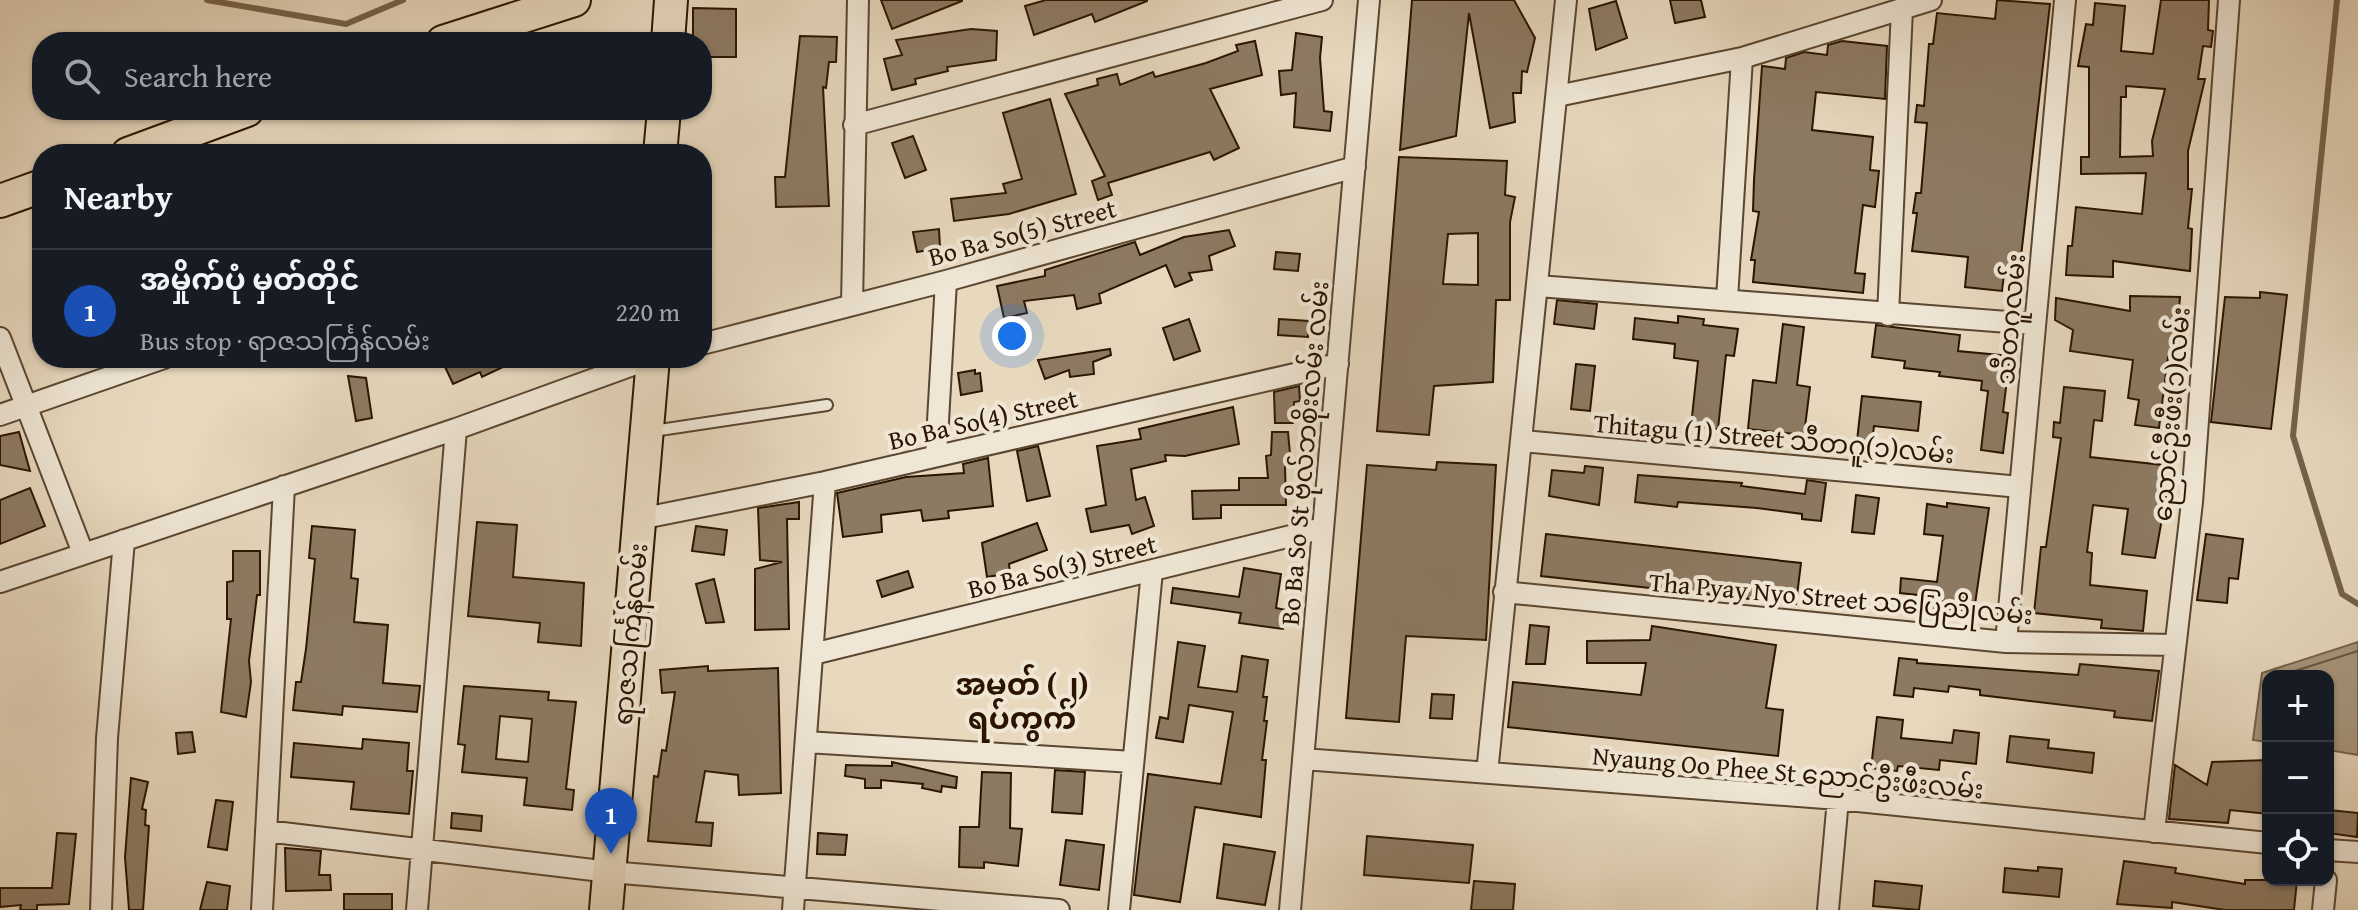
<!DOCTYPE html>
<html lang="en">
<head>
<meta charset="utf-8">
<style>
	body { margin:0; font-family:"Gentium Book Plus","Noto Sans Myanmar",serif; background:#242831; color:#f1f3f6 }
	.controls { position:absolute; right:24px; bottom:24px; display:grid; overflow:hidden; border-radius:16px; box-shadow:0 2px 6px #0004 }
	.controls button { width:72px; height:72px; display:grid; place-items:center; padding:0; border:0; border-bottom:2px solid #363941; background:#171b24; color:#f1f3f6; font:40px sans-serif }
	.you { position:absolute; left:1012px; top:336px; width:28px; height:28px; margin:-20px; border:6px solid #fff; border-radius:50%; background:#1a73e8; box-shadow:0 0 0 12px #1a73e833 }
	.badge { display:grid; place-items:center; width:52px; height:52px; border-radius:50%; background:#c59692; color:#fff; font-size:26px; font-weight:700 }
	.pin { position:absolute; translate:-50% -66px; filter:drop-shadow(0 2px 4px #0008) }
	.pin::after { content:''; position:absolute; top:42px; width:28px; height:24px; background:inherit; clip-path:polygon(0 0,100% 0,50% 100%) }
	.list { margin:0; padding:0; list-style:none }
	h2 { display:flex; justify-content:space-between; align-items:center; height:104px; margin:0; padding:0 32px; font-size:34px }
	h2 small { font-size:26px; font-weight:400; color:#9ea1a6 }
	.list li { display:grid; grid-template-columns:52px 1fr auto; gap:24px; align-items:center; box-sizing:border-box; height:120px; padding:0 32px; border-top:2px solid #363941 }
	.list b { display:block; font-size:30px; white-space:nowrap }
	.list p { margin:0; font-size:26px; white-space:nowrap; color:#9ea1a6 }
	.list em { font-size:26px; font-style:normal; color:#9ea1a6 }
	.icon { flex:none; width:44px; height:44px; fill:none; stroke:currentColor; stroke-width:2; stroke-linecap:round; stroke-linejoin:round }
	.map { position:relative; flex:none; width:2358px; height:910px; overflow:hidden }
	.search { position:absolute; background:#171b24; box-shadow:0 2px 6px #0004; left:32px; top:32px; width:680px; height:88px; display:flex; align-items:center; gap:20px; box-sizing:border-box; padding:0 28px; border-radius:32px; color:#9ea1a6; font-size:30px }
	.panel { position:absolute; background:#171b24; box-shadow:0 2px 6px #0004; left:32px; top:144px; width:680px; height:224px; border-radius:32px }
	.map>svg:first-child { display:block }
</style>
</head>
<body>
<div class="map">
<svg width="2358" height="910" viewBox="0 0 2358 910">
	<rect width="100%" height="100%" fill="#e7d8be"/>
	<filter id="stains"><feTurbulence type="fractalNoise" baseFrequency=".0025" numOctaves="4"/><feColorMatrix values="0 0 0 0 .2 0 0 0 0 .09 0 0 0 0 .02 0 0 0 .5 -.17"/></filter>
	<radialGradient id="worn" r=".72"><stop offset=".6" stop-color="#630" stop-opacity="0"/><stop offset="1" stop-color="#630" stop-opacity=".3"/></radialGradient>
	<path fill="#a7967d" stroke="#75624b" stroke-width="2" d="M2358 642V755L2328 750V676H2268V742L2253 740 2262 673Z"/>
	<g fill="none" stroke-linecap="round" stroke-linejoin="round">
		<path stroke="#69563e" stroke-width="2" d="M2279 676 2358 651"/>
		<path stroke="#75624b" stroke-width="6" d="M207 0 346 24 403 0
			M2337 0 2293 436 2342 594 2358 604"/>
	</g>
	<path fill="#8d7a63" stroke="#2b1500" stroke-width="2" fill-rule="evenodd" d="M881 0H962V1L892 29Z
		M1046 0H1147V1L1095 22 1092 14 1034 35 1025 6Z
		M1412 0H1514L1535 38 1527 72 1522 71 1521 93H1513L1515 122 1490 128 1469 13 1456 136 1400 150Z
		M1670 0H1701L1705 17 1675 23Z
		M1997 0 2050 4 2019 274 2004 273 2002 291 1965 287 1968 257 1912 251 1917 213H1913L1916 193H1921L1927 123 1915 122 1917 105 1924 106 1929 44H1933L1937 13 1995 19Z
		M2161 0H2209L2208 30 2213 31 2211 47 2203 46 2198 79H2205L2188 151V189H2192L2188 228 2192 229 2190 271 2113 261V277L2066 275 2068 246H2072L2076 207 2142 214 2146 173 2081 174V157H2089V67L2078 66 2086 24 2093 25 2095 3 2125 6 2121 51 2153 54ZM2126 86 2165 89 2152 141 2153 156 2120 157 2121 97H2126Z
		M1616 1 1627 38 1596 50 1589 9Z
		M693 8 736 9V57H702V42H693Z
		M971 29 997 31 996 60 947 67 948 71 915 79 916 84 892 90 884 59 902 55 896 40Z
		M1296 33 1322 37 1320 58 1324 111 1332 112 1330 131 1294 127 1296 93 1281 95 1279 71 1292 70Z
		M800 36 837 37 836 62H829L826 88 823 87 829 206 776 207 775 177H785Z
		M1255 41 1262 75 1210 89 1239 148 1214 160 1210 152 1108 183 1112 195 1098 200 1092 181 1105 176 1065 94 1098 85 1097 79 1117 74 1120 85 1153 72 1155 77 1206 63 1238 51 1236 45Z
		M1842 41 1887 46 1885 99 1816 92 1812 130 1873 137 1870 170 1879 171 1875 207 1863 205 1855 273 1865 274 1863 293 1753 282 1755 260H1751L1759 212 1753 211 1754 180 1762 66 1785 69 1786 58 1804 52 1827 55 1828 45Z
		M1050 99 1076 194 1009 214 954 221 951 199 1006 193 1003 184 1022 179 1003 113Z
		M913 136 926 170 905 178 892 143Z
		M1399 157 1507 161 1505 195 1515 197 1510 222V300H1496L1493 382 1434 386 1429 435 1377 431ZM1478 233V285L1443 284 1448 234Z
		M939 229 940 248 917 252 913 232Z
		M1229 230 1235 246 1209 256 1212 270 1189 273 1192 280 1175 287 1166 265 1099 294 1101 303 1077 309 1074 295 1024 301 1027 313 1004 318 997 286 1045 276V270L1135 242 1140 255 1184 237Z
		M1276 252 1300 254 1298 271 1274 269Z
		M2260 292 2287 295 2271 429 2211 422 2225 297 2260 298Z
		M2130 296 2180 297 2175 359 2168 357 2159 428 2135 425 2139 400 2128 398 2133 360 2070 351 2073 330 2055 320 2056 298 2130 311Z
		M1557 300 1597 304 1594 329 1554 324Z
		M1678 316 1704 319 1703 325 1738 329 1734 356 1726 355 1718 429 1691 426 1698 361 1674 358 1675 344 1633 339 1635 318 1678 323Z
		M1189 319 1200 351 1174 360 1163 328Z
		M1279 319 1309 321 1308 337 1278 335Z
		M1783 324 1804 327 1797 385 1810 387 1804 435 1748 429 1753 380 1776 383Z
		M1876 325 1960 335 1958 351 2010 356 2003 412 2008 413 2003 453 1981 450 1988 391 1981 390 1982 381 1939 376 1940 372 1904 368 1905 361 1872 357Z
		M1110 349 1111 355 1093 362 1094 374 1070 377 1069 370 1045 379 1038 360Z
		M441 358H522L482 377 480 372 453 384Z
		M1576 364 1595 366 1590 411 1571 409Z
		M975 370V374L980 373 982 391 961 395 958 373Z
		M348 376 366 378 372 418 356 421Z
		M1299 386 1300 401 1294 402 1293 423H1275L1274 392Z
		M2064 387 2105 391 2102 421 2094 420 2090 457 2163 465 2159 496H2166L2155 558 2122 554 2128 509 2093 505 2087 552 2092 553 2090 585 2147 591 2143 631 2101 628 2102 620 2034 613 2041 547H2046L2061 438 2053 437 2054 422 2060 423Z
		M1862 396 1921 402 1918 431 1874 426 1872 443 1857 441Z
		M1233 407 1239 444 1185 456 1165 455 1166 461 1131 469 1136 500 1145 497 1154 526 1132 534 1129 525 1091 532 1086 509 1106 505 1097 446 1141 439 1139 429Z
		M19 432 30 471 0 465V436Z
		M1272 432H1288L1291 465 1285 466 1286 505H1221V518L1193 519 1192 491 1239 490V478H1268L1266 456 1271 455Z
		M1038 446 1050 496 1027 501 1017 451Z
		M988 458 993 506 948 511 949 518 923 521 921 510 881 515 882 532 843 537 837 493 906 477 964 473 963 464Z
		M1437 462 1496 465 1486 640 1406 636 1399 722 1346 718 1367 465 1436 470Z
		M1585 466 1603 468 1599 505 1549 496 1552 470 1584 473Z
		M1638 475 1742 483 1741 486 1805 494 1807 480 1826 483 1821 521 1802 519V514L1757 508 1678 502 1677 507 1635 502Z
		M30 488 45 526 0 544V500Z
		M1856 495 1879 498 1874 534 1852 532Z
		M799 502V519H787L789 629 755 630V569L782 562 760 560 758 508Z
		M1947 503 1989 508 1974 611 1934 608 1936 597 1900 593 1901 578 1937 582 1943 536 1924 534 1927 504 1947 507Z
		M477 522 517 525 513 577 584 583 581 646 538 642 540 623 468 616Z
		M1037 523 1047 550 1009 564 1010 573 987 577 982 543Z
		M312 526 355 530 351 578 358 579 354 622 388 625 383 683 420 686 417 712 343 706 342 715 293 710 296 682H301L306 649 315 559 309 558Z
		M696 526 727 530 724 555 692 551Z
		M1546 534 1801 563 1796 604 1541 576Z
		M2206 534 2243 539 2238 579 2229 578 2227 603 2197 600Z
		M233 551H260V595H257L249 661 251 682 246 717 221 712 231 619H227V582L233 581Z
		M1244 568 1281 574 1276 608 1286 610 1283 629 1239 623 1241 613 1171 603 1173 588 1239 597Z
		M908 571 913 587 882 597 877 581Z
		M714 579 724 622 706 623 696 584Z
		M1530 625 1549 627 1545 664H1526Z
		M1652 626 1776 645 1766 708 1783 710 1778 756 1508 727 1513 682 1641 695 1646 663H1587V641L1650 640Z
		M1178 642 1205 646 1198 687 1237 692 1242 656 1268 660 1263 697H1267L1264 721H1267L1262 760H1266L1261 817 1195 807 1180 902 1134 895 1148 774 1221 784 1233 712 1189 705 1183 742 1156 738 1160 717 1168 719Z
		M1899 658 1917 660V663L2078 675 2080 664 2159 671 2152 721 2114 717 2115 711 1980 695V690L1949 686 1948 692 1914 688 1913 697 1894 695Z
		M708 666V671L778 668 781 793 739 795 738 775 705 771 696 822 713 823 711 846 648 841 654 776 658 777 662 750 666 751 675 692 662 693 660 670Z
		M464 686 549 692 548 700 576 702 566 789 574 790 572 810 524 805 527 778 462 772 465 745 458 744ZM500 716 532 719 528 762 496 759Z
		M1432 694 1454 695 1452 719 1430 718Z
		M1877 717 1903 720 1901 738 1952 743 1954 730 1979 733 1976 764 1940 760 1939 770 1898 766 1897 771 1871 768Z
		M192 732 195 752 178 754 176 733Z
		M2010 736 2049 740 2048 748 2094 753 2092 773 2007 762Z
		M363 739 409 743 407 771H413L409 814 351 809 354 782 291 777 294 743 362 749Z
		M2268 760V814L2230 810 2228 823 2169 819 2175 765 2207 785 2212 762Z
		M892 762 957 777 956 788 942 786 941 792 922 788 923 784 881 780V788H865V779L845 776 846 765 892 766Z
		M1055 770 1085 772 1082 814 1052 812Z
		M982 772 1011 773 1010 828 1022 829 1018 866 984 862V868L959 867 960 827H979Z
		M131 778 148 782 142 809 146 810 145 825 149 826 143 910H129L125 857Z
		M216 800 233 802 227 850 208 847Z
		M2329 810 2358 813 2357 837 2328 833Z
		M452 813 482 816 481 831 451 828Z
		M57 833 76 834 69 904 37 905V910H20L21 905 0 907V888H52Z
		M818 833 847 835 845 855 817 854Z
		M1367 836 1473 845 1469 883 1364 875Z
		M1066 840 1104 845 1099 890 1060 885Z
		M1224 844 1275 852 1265 905 1217 898Z
		M285 848 321 851 319 875H330L331 890 286 891Z
		M2124 861 2176 868 2175 873 2245 884V880H2297L2294 910H2225L2172 902V908L2117 904Z
		M2038 867 2062 869 2059 897 2003 892 2005 868 2038 871Z
		M1474 881 1515 884 1513 910H1471Z
		M1875 881 1922 886 1919 910 1873 906Z
		M207 882 230 886 227 910H200Z
		M344 894H392V910H344Z"/>
	<g fill="none" stroke-linecap="round" stroke-linejoin="round">
		<g stroke="#5a4630" stroke-width="14">
			<path id="service" d="M653 431 827 405"/>
		</g>
		<g stroke="#5a4630" stroke-width="24">
			<path id="minor" d="M1557 96 1742 58 1931 0
				M854 125 1322 0
				M1538 286 2035 324
				M1727 299 1742 58
				M852 304 858 0
				M1888 315 1902 9
				M0 338 83 553
				M702 344 946 281 1355 167
				M0 415 164 358
				M1523 441 2020 487
				M936 456 946 281
				M639 519 825 482 1338 364
				M0 582 456 429 652 358
				M1504 592 2006 642 2174 645
				M2006 642 2065 0
				M813 654 1323 528
				M806 742 1133 762
				M1303 759 1838 799 2268 843
				M1487 773 1566 0
				M266 831 610 872 1059 910
				M2154 832 2192 502 2229 0
				M2328 850 2358 852
				M101 910 107 738 124 540
				M262 910 284 486
				M417 910 456 429
				M793 910 825 482
				M1119 910 1152 571
				M1290 910 1369 0
				M1828 910 1838 799
				M2323 910 2326 880"/>
		</g>
		<g stroke="#2b1500" stroke-width="36">
			<path id="primary" d="M443 42 574 0
				M668 42 671 0
				M128 154 247 110
				M660 154 664 110
				M0 201 42 186
				M606 910 653 358"/>
		</g>
		<use href="#service" stroke="#efe6d5" stroke-width="10"/>
		<use href="#minor" stroke="#efe6d5" stroke-width="20"/>
		<use href="#primary" stroke="#e7d8be" stroke-width="32"/>
	</g>
	<g text-anchor="middle" dominant-baseline="central" stroke-width="8" stroke-linejoin="round" paint-order="stroke">
		<g font-size="26" fill="#2b1500" stroke="#efe6d5">
			<text transform="translate(1022 232) rotate(-15)">Bo Ba So(5) Street</text>
			<text transform="translate(2010 319) rotate(-85)">သီတဂူလမ်း</text>
			<text transform="translate(2171 414) rotate(-85)">ညောင်ဦးဖီး(၁)လမ်း</text>
			<text transform="translate(983 419) rotate(-13)">Bo Ba So(4) Street</text>
			<text transform="translate(1774 438) rotate(5)">Thitagu (1) Street သီတဂူ(၁)လမ်း</text>
			<text transform="translate(1304 453) rotate(-85)">Bo Ba So St ဗိုလ်ဘစိုးလမ်း လမ်း</text>
			<text transform="translate(1062 566) rotate(-14)">Bo Ba So(3) Street</text>
			<text transform="translate(1841 598) rotate(5)">Tha Pyay Nyo Street သပြေညိုလမ်း</text>
			<text transform="translate(630 634) rotate(-85)">ရာဇသင်္ကြန်လမ်း</text>
			<text transform="translate(1788 772) rotate(5)">Nyaung Oo Phee St ညောင်ဦးဖီးလမ်း</text>
		</g>
		<g font-size="30" font-weight="bold" fill="#2b1500" stroke="#efe6d5">
			<text x="1022" y="684">အမှတ် (၂)<tspan x="1022" dy="34">ရပ်ကွက်</tspan></text>
		</g>
	</g>
	<rect width="100%" height="100%" filter="url(#stains)"/>
	<rect width="100%" height="100%" fill="url(#worn)"/>
</svg>
<div class="controls">
<button>+</button>
<button>−</button>
<button><svg class="icon" aria-label="locate" viewBox="0 0 24 24"><circle cx="12" cy="12" r="6"/><path d="M12 2v4M12 18v4M2 12h4M18 12h4"/></svg></button>
</div>
<div class="you"></div>
<div class="pin badge" style="left:611px;top:854px;background:#1a4fb4">1</div>
<div class="search"><svg class="icon" aria-label="search" viewBox="0 0 24 24"><circle cx="10" cy="10" r="6"/><path d="M15 15l6 6"/></svg>Search here</div>
<section class="panel">
<h2>Nearby<small></small></h2>
<ul class="list">
<li><span class="badge" style="background:#1a4fb4">1</span><div><b>အမှိုက်ပုံ မှတ်တိုင်</b><p>Bus stop · ရာဇသင်္ကြန်လမ်း</p></div><em>220 m</em></li>
</ul>
</section>
</div>
</body>
</html>
